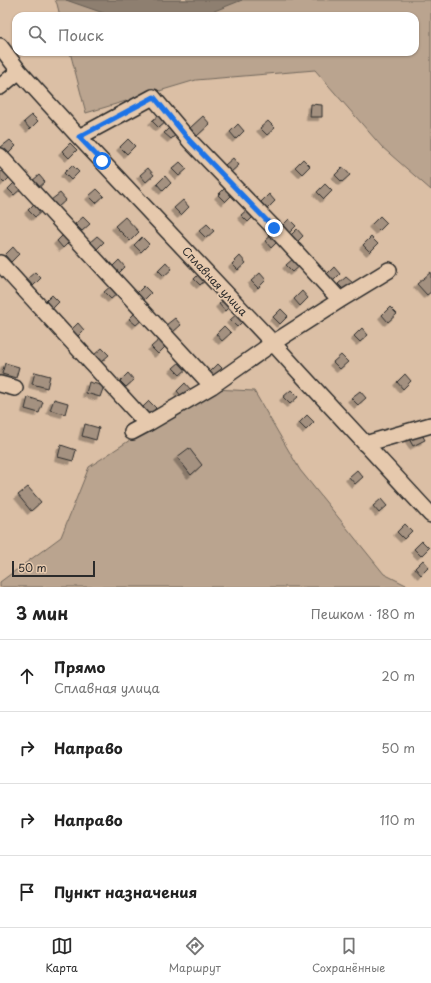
<!DOCTYPE html>
<html lang="ru">
<head>
<meta charset="utf-8">
<style>
	body { margin:0; font-family:"Playpen Sans",sans-serif; background:#f2f2f2; color:#222 }
	.scale { position:absolute; left:12px; bottom:10px; width:83px; box-sizing:border-box; padding-left:4px; border:2px solid #2b2b2b; border-top:0; font-size:11px; line-height:14px; white-space:nowrap; color:#2b2b2b; -webkit-text-stroke:3px #e6c9ad; paint-order:stroke }
	.stop { position:absolute; width:12px; height:12px; margin:-9px; border:3px solid #1a73e8; border-radius:50%; background:#fff }
	.stop.end { background:#1a73e8; border-color:#fff; box-shadow:0 1px 4px #0008 }
	.list { margin:0; padding:0; list-style:none }
	h2 { display:flex; justify-content:space-between; align-items:center; height:52px; margin:0; padding:0 16px; font-size:17px }
	h2 small { font-size:13px; font-weight:400; color:#767676 }
	.list li { display:grid; grid-template-columns:26px 1fr auto; gap:12px; align-items:center; box-sizing:border-box; height:72px; padding:0 16px; border-top:1px solid #e0e0e0 }
	.list b { display:block; font-size:15px; white-space:nowrap }
	.list p { margin:0; font-size:13px; white-space:nowrap; color:#767676 }
	.list em { font-size:13px; font-style:normal; color:#767676 }
	.icon { flex:none; width:22px; height:22px; fill:none; stroke:currentColor; stroke-width:2; stroke-linecap:round; stroke-linejoin:round }
	.map { position:relative; flex:none; width:431px; height:587px; overflow:hidden }
	.search { position:absolute; background:#fff; box-shadow:0 1px 3px #0004; left:12px; right:12px; top:12px; height:44px; display:flex; align-items:center; gap:10px; box-sizing:border-box; padding:0 14px; border-radius:12px; color:#767676; font-size:15px }
	.sheet { height:340px; background:#fff }
	nav { display:flex; justify-content:space-around; align-items:center; box-sizing:border-box; height:56px; border-top:1px solid #e0e0e0; background:#fff; font-size:11px; color:#767676 }
	nav a { display:grid; justify-items:center; gap:2px }
	nav .on { color:#2b2b2b }
	.map>svg:first-child { display:block }
</style>
</head>
<body>
<div class="map">
<svg width="431" height="587" viewBox="0 0 431 587">
	<defs>
		<filter id="shadow"><feDropShadow dx="-3.5" dy="3.5" stdDeviation="0" flood-color="#0004"/></filter>
	</defs>
	<rect width="100%" height="100%" fill="#dbbfa5"/>
	<filter id="ink" filterUnits="userSpaceOnUse"><feTurbulence type="fractalNoise" baseFrequency=".025" numOctaves="2"/><feDisplacementMap in="SourceGraphic" scale="8" xChannelSelector="R" yChannelSelector="G"/><feConvolveMatrix kernelMatrix="1 2 1 2 8 2 1 2 1" color-interpolation-filters="sRGB"/></filter>
	<g filter="url(#ink)">
		<path fill="#baa48f" stroke="#72685d" d="M55 0H431V190L382 147 315 70 196 80 86 113 70 52H415V16H60L57 4Z
			M212 386 213 389 254 391 300 470 384 574 410 587H0V582L61 537 89 467Z"/>
		<path fill="#8e7f6f" stroke="#665d54" d="M66 0H242L202 16H112Z"/>
		<path fill="#a49180" stroke="#2b2b2b" filter="url(#shadow)" d="M311 104 322 105V117H310Z
			M160 114 167 121 159 128 152 121Z
			M32 115 38 121 30 129 24 122Z
			M203 116 210 124 197 136 190 128Z
			M268 121 275 128 267 135 260 128Z
			M238 124 244 131 236 139 230 132Z
			M172 125 179 132 171 139 164 133Z
			M128 139 135 146 127 154 120 147Z
			M10 140 16 146 8 154 1 147Z
			M70 143 77 150 69 158 62 151Z
			M233 158 239 165 231 172 225 165Z
			M303 159 310 166 302 174 295 167Z
			M180 162 187 169 179 176 172 169Z
			M72 165 79 172 71 180 64 173Z
			M343 167 350 175 342 182 335 175Z
			M5 168 12 175 4 183 0 179V173Z
			M148 168 154 175 146 182 140 175Z
			M39 175 45 182 37 189 31 182Z
			M165 176 171 183 163 191 157 184Z
			M16 181 22 188 14 195 8 189Z
			M325 184 332 191 324 199 317 192Z
			M226 187 233 194 225 202 218 195Z
			M97 189 104 196 96 203 89 196Z
			M60 193 66 200 58 207 51 200Z
			M269 194 275 201 267 209 261 202Z
			M183 200 189 207 181 215 174 208Z
			M36 202 43 210 35 217 28 210Z
			M249 208 256 214 248 222 241 215Z
			M380 216 387 223 379 231 372 224Z
			M83 217 90 224 82 231 75 224Z
			M125 217 139 232 130 241 115 226Z
			M289 219 296 226 288 234 281 227Z
			M207 224 214 231 206 238 199 231Z
			M297 229 303 236 295 244 289 237Z
			M65 233 71 240 63 248 57 241Z
			M273 234 279 240 271 248 265 241Z
			M97 236 104 242 96 250 89 243Z
			M142 237 149 244 141 252 134 245Z
			M371 237 378 244 370 252 363 245Z
			M13 247 19 254 11 262 5 255Z
			M240 256 246 263 238 270 232 264Z
			M294 258 301 265 293 272 286 265Z
			M119 260 125 267 117 275 111 268Z
			M166 262 172 269 164 276 158 270Z
			M334 267 340 274 332 282 326 275Z
			M202 271 208 278 200 285 194 279Z
			M35 272 41 278 33 286 27 279Z
			M431 272V292L427 295 417 284Z
			M260 273 266 280 258 288 251 281Z
			M346 277 353 283 345 291 338 284Z
			M112 285 119 292 111 299 104 292Z
			M144 286 151 293 143 301 136 294Z
			M302 291 308 298 300 306 294 299Z
			M52 295 59 302 51 310 44 303Z
			M227 297 233 303 225 311 219 304Z
			M390 307 397 314 388 322 382 315Z
			M281 309 288 316 280 324 273 317Z
			M137 311 144 318 136 325 129 319Z
			M238 313 245 319 237 327 230 320Z
			M175 318 181 325 173 332 166 325Z
			M78 323 84 330 76 338 70 331Z
			M224 326 231 333 222 341 216 334Z
			M362 328 368 335 360 342 354 336Z
			M160 339 166 346 158 354 151 347Z
			M102 348 109 355 101 362 94 355Z
			M341 355 348 362 340 369 333 362Z
			M181 361 188 368 180 375 173 368Z
			M5 363 19 367 16 378 2 374Z
			M218 364 225 371 217 379 210 372Z
			M35 372 50 376 47 388 32 384Z
			M128 373 134 380 126 387 120 381Z
			M405 374 411 381 403 389 397 382Z
			M89 382 104 386 100 397 86 393Z
			M185 383 191 390 183 398 177 391Z
			M291 390 298 397 290 404 283 397Z
			M360 391 366 398 358 405 351 398Z
			M28 397 43 402 39 413 25 409Z
			M54 399 68 403 65 414 50 410Z
			M149 401 156 408 148 416 141 409Z
			M307 415 314 422 306 430 299 423Z
			M85 424 99 428 96 440 82 436Z
			M420 431 425 440 413 446 408 437Z
			M61 445 76 450 73 461 58 457Z
			M189 448 202 465 191 475 177 457Z
			M357 470 363 477 355 484 349 477Z
			M28 487 41 502 31 511 18 495Z
			M381 499 387 506 379 513 373 506Z
			M405 524 412 531 404 539 397 532Z
			M422 541 429 548 421 556 414 549Z
			M423 560 429 567 421 575 415 568Z"/>
		<g fill="none" stroke-linecap="round" stroke-linejoin="round">
			<g stroke="#2b2b2b" stroke-width="18">
				<path id="minor" d="M0 46 19 71 79 137 273 343 300 373 431 515
					M0 87 19 71
					M79 137 153 97 190 141 274 228 340 300
					M0 156 212 386
					M0 263 147 424
					M0 384 15 388
					M132 432 147 424 212 386 273 343 340 300 389 270
					M365 444 431 425"/>
			</g>
			<use href="#minor" stroke="#e6c9ad" stroke-width="15"/>
		</g>
	</g>
	<g fill="none" stroke-linecap="round" stroke-linejoin="round" filter="url(#ink)">
		<path stroke="#1a73e8" stroke-width="5" d="M102 161 79 137 154 97 190 141 274 228"/>
	</g>
	<g text-anchor="middle" dominant-baseline="central" stroke-width="3.5" stroke-linejoin="round" paint-order="stroke">
		<g font-size="11" fill="#2b2b2b" stroke="#e6c9ad">
			<text transform="translate(215 281) rotate(47)">Сплавная улица</text>
		</g>
	</g>
</svg>
<div class="scale">50 m</div>
<div class="stop" style="left:102px;top:161px"></div>
<div class="stop end" style="left:274px;top:228px"></div>
<div class="search"><svg class="icon" aria-label="search" viewBox="0 0 24 24"><circle cx="10" cy="10" r="6"/><path d="M15 15l6 6"/></svg>Поиск</div>
</div>
<section class="sheet">
<h2>3 мин<small>Пешком · 180 m</small></h2>
<ul class="list">
<li><svg class="icon" aria-label="ahead" viewBox="0 0 24 24"><path d="M12 20V5M6 11l6-6 6 6"/></svg><div><b>Прямо</b><p>Сплавная улица</p></div><em>20 m</em></li>
<li><svg class="icon" aria-label="right" viewBox="0 0 24 24"><path d="M7 20v-9h11M14 6l5 5-5 5"/></svg><div><b>Направо</b></div><em>50 m</em></li>
<li><svg class="icon" aria-label="right" viewBox="0 0 24 24"><path d="M7 20v-9h11M14 6l5 5-5 5"/></svg><div><b>Направо</b></div><em>110 m</em></li>
<li><svg class="icon" aria-label="arrive" viewBox="0 0 24 24"><path d="M6 21V4h12l-3 4 3 4H6"/></svg><div><b>Пункт назначения</b></div></li>
</ul>
</section>
<nav>
<a class="on"><svg class="icon" aria-label="map" viewBox="0 0 24 24"><path d="M3 6l6-2 6 2 6-2v14l-6 2-6-2-6 2zM9 4v14M15 6v14"/></svg>Карта</a>
<a><svg class="icon" aria-label="directions" viewBox="0 0 24 24"><path d="M12 3l9 9-9 9-9-9zM9 14v-3h6M13 9l2 2-2 2"/></svg>Маршрут</a>
<a><svg class="icon" aria-label="saved" viewBox="0 0 24 24"><path d="M7 4h10v16l-5-4-5 4z"/></svg>Сохранённые</a>
</nav>
</body>
</html>
